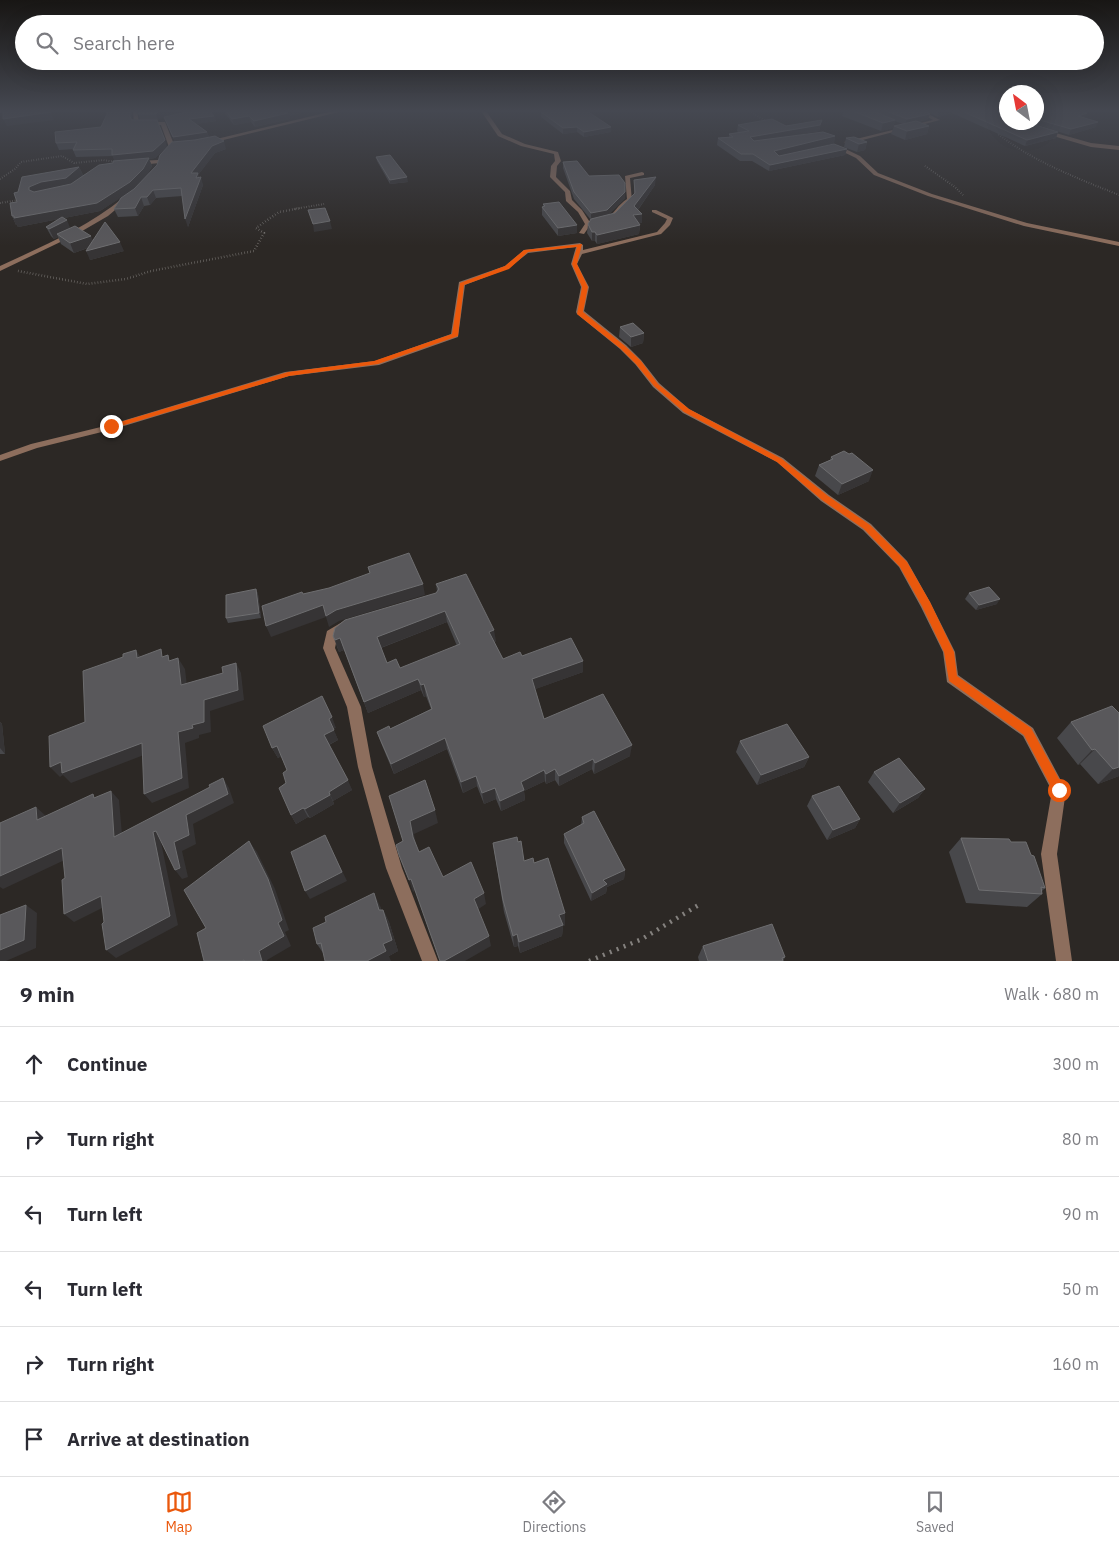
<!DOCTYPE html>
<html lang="en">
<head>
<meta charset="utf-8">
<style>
	body { margin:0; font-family:"IBM Plex Sans",sans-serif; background:#f7f7f7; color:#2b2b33 }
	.compass { position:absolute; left:999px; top:85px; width:45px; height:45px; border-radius:50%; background:#fff; box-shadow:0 5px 20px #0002; rotate:328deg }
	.stop { position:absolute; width:15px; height:15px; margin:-11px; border:4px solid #ea580c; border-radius:50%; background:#fff }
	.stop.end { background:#ea580c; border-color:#fff; box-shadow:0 1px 5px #0008 }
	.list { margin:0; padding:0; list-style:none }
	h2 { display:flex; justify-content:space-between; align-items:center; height:65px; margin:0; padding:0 20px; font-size:21px }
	h2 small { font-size:16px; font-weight:400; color:#7c7c81 }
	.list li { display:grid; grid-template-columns:32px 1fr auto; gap:15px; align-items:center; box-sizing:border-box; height:75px; padding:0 20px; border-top:1px solid #e1e1e2 }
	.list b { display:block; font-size:19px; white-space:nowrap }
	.list em { font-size:16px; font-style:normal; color:#7c7c81 }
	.icon { flex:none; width:28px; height:28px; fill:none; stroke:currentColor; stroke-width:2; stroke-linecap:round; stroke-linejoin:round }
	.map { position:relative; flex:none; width:1119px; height:961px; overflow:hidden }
	.search { position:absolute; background:#fff; box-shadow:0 5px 20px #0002; left:15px; right:15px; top:15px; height:55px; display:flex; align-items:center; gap:12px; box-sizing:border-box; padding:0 18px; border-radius:28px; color:#7c7c81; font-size:19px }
	.sheet { height:515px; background:#fff }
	nav { display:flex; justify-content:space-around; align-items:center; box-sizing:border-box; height:70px; border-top:1px solid #e1e1e2; background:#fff; font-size:14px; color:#7c7c81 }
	nav a { display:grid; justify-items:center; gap:2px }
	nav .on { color:#ea580c }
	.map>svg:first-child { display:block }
</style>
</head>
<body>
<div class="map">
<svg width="1119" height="961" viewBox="0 0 1119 961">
	<rect width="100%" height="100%" fill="#2c2825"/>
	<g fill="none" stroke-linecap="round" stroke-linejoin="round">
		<path stroke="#84817e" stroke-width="2" stroke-dasharray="0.5 2" stroke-linecap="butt" d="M749 111 768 122
			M1001 131 998 134C1034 162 1077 178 1119 195
			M925 166 955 187 963 195
			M0 179 15 169 21 162 62 156 74 163 103 160 116 162
			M0 203 19 200
			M294 209 324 204"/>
		<path stroke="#84817e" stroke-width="2.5" stroke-dasharray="0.5 2.5" stroke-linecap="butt" d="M18 271 87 284 126 279 151 271 254 251 264 233 256 228 279 212 301 208"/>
		<path stroke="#84817e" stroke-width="4.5" stroke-dasharray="2 5.5" stroke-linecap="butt" d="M589 961 642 939 702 903"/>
		<path fill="#8d6e5d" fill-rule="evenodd" d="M0 111H5L0 113Z
			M133 111H137L139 122H165L175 147 167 156 162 155 169 147 161 125H136L134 123Z
			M203 111H217L197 115 195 114Z
			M333 111H343L207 144 204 142Z
			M481 111H486L502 134 525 144 558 152 561 161 557 166 556 177 570 191 572 200 582 210 591 224 584 234 579 233 585 224 578 212 566 201 565 192 550 177 551 166 555 161 554 154 521 146 498 136Z
			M926 113 940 120 847 144 844 142 933 120 924 115Z
			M1045 130 1091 143 1119 146V150L1091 147 1043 133Z
			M833 145H837L860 156 878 173 932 194 1027 223 1119 242V246L1024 226 928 196 874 175 856 158 833 147Z
			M158 160 160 161V163L138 165 135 163 138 161Z
			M642 172 644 173V175L630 178 632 201C629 203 626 204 624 206 617 212 619 220 608 220L607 219C615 212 618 205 627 199L625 176Z
			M123 198 128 199 108 216 77 234 0 271V266C43 246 86 228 123 198Z
			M652 210H656L673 218 670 225 661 234 582 254 577 264 589 287 584 311 626 345 641 360 659 383 689 409 783 458 829 495 871 524 907 561 930 602 955 652 958 675 1033 728 1066 790 1057 854 1072 961H1056L1041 854 1052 791 1023 736 947 682 943 652 921 607 899 567 863 530 821 501 777 462 683 413 653 387 635 364 620 349 577 314 576 312 581 287 571 264 576 247 528 253 509 268 465 285 458 337 379 365 289 376 114 429 37 448 0 461V455L31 444 109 425 285 372 375 361 451 334 459 282 505 266 524 250 580 243 583 245V250L657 232 665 223 667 219 652 212Z
			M344 621 348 623 350 626 348 629 337 638 335 648 361 707 372 767 402 868 438 961H422L386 868 358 767 347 707 323 648 327 631Z"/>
	</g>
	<path fill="#48484b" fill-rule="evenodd" d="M138 111H190L164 116 158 120H149L167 147 155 158 149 159 152 166 146 176 157 165 175 142 164 117 214 116 216 121 196 124 207 132 209 137 226 149 215 153 198 175 203 185 188 227 182 196 156 198 150 205 144 206 138 216 118 217 114 209 132 190 100 211 64 218 70 228 93 240 124 251 90 260 88 248 74 253 61 244 58 237 54 239 51 236 46 227 59 219 18 227 17 225H16L12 216 17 202 18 192 79 167 83 175 113 163 115 161 113 156 76 157 73 150 74 149 59 150 56 143 101 127 132 119 140 120Z
		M223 111H308L289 116 290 119 255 127 251 122 234 125Z
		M843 111H926L930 114 928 119 919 122 929 126 927 134 905 140 891 134 894 126 903 124 895 121 893 128 881 131 842 116Z
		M926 111H1006V121L1058 132 1056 138 1025 146 952 113 938 117Z
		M1036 111H1086L1085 118 1096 127 1069 135 1028 122H1036Z
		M541 112 611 132 584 137 577 132 563 134 541 117Z
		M822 120 819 131 771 139 835 136 834 143 787 154 847 149 845 155 769 171 752 161H740L717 145 718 138 729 137V134L739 133 737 131 738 125 786 126Z
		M846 138 867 142 865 150 857 152 844 147Z
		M376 157 408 182 390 184 377 161Z
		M563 162 589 176 625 192V198L608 215 615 213 634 194V180L655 185 638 210 642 223H639L640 225 639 234 597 244 595 241H592L587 233 588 224 591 220 574 199 563 168Z
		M543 204 577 233 558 236 542 215V207H543Z
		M620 327 644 333 643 343 631 347 619 337Z
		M831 457 869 481 838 495 815 476 819 465 830 460Z
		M436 584 496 641 494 642 503 659 522 656 583 672 535 689 544 719 630 756 594 774 592 769 559 786 555 780 546 784 545 781 524 791 525 800 501 811 496 799 484 804 477 786 463 793 447 749 394 774 381 743 377 732 390 729 431 709 426 696 424 697 421 690 368 713 344 650 339 652 333 636 436 593 437 591ZM447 622 457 646 400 668 387 663 381 648Z
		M256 589 258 594 261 618 228 623 226 618Z
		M969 593 997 604 976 610 965 599Z
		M1119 713V776L1098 784 1080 764 1078 765 1057 738 1071 722Z
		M0 722 2 724 5 754H0Z
		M336 728 333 729 338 740 329 745 352 790 333 801 334 804 310 818 308 817 296 824 291 815 286 783 287 770 281 756 278 758 272 748Z
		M740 741 809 757 804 767 757 785 736 752Z
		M874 772 925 789 918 798 893 813 868 782Z
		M812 796 860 819 855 828 827 840 807 806Z
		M582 817 625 870 624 879 607 887 606 893 591 901 564 843V834L581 825Z
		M961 838 1011 842 1031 855 1045 888 1042 891V894L1027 907 966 903 949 852Z
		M518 842 524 861 534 863 565 925 563 926 562 936 520 953 518 946 514 947 504 912 493 843Z
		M380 906 381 910H383L389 922 398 951 389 956 323 953 317 944Z
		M703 946 785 957 783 961H699L698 957Z"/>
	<path fill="#363435" d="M130 111H132V123L130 117Z
		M159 111H190L164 116 158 120 156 114Z
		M285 111H308L289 116 290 119 255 127 254 121Z
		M939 111H952V113L938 117Z
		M1079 111H1086L1085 114 1087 113 1084 119 1076 121Z
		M51 112 54 120 7 126 3 119Z
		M930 114 928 119 905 125 907 119Z
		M214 116 216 121 191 125 189 119Z
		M249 116 251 122 234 125 232 119Z
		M822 120 819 131 748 143 750 137Z
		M895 120 893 128 881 131 883 123Z
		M1098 122 1096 127 1069 135 1071 129Z
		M929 126 927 134 905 140 907 131Z
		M577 127V132L563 134V128Z
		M611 127V132L584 137V132Z
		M207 132 209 137 175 143 173 137Z
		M1058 132 1056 138 1025 146 1027 140Z
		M835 136 834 143 772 158 774 151Z
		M165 140 167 147 155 158 149 159 152 166 146 178 133 190 100 211 18 227 17 225H16L12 216 115 162 112 155Z
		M224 141 226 149 215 153 198 175 200 180 201 177 203 185 188 227 185 219 191 173 212 146Z
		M867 142 865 150 857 152 859 144Z
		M847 149 845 155 769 171 770 165Z
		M79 167 83 175 69 186 33 195 29 190V187Z
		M407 177 408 182 390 184V180Z
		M656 177 655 185 634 215V206Z
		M153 190 156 198 150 205 147 197Z
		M625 192V198L607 216 591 220V213Z
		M141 197 144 206 138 216 135 208Z
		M642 214V223L633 224V215Z
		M67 220 71 230 57 234 58 237 54 239 49 229Z
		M330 221 332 229 314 232 313 224Z
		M577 225V233L558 236V228Z
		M640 225 639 234 597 244V235Z
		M592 232H595V241H592Z
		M91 236 95 245 74 253 70 243Z
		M120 242 124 251 90 260 86 251Z
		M644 333 643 343 631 347V337Z
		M873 470 869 481 838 495 842 484Z
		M423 584 425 595 339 621 329 627 326 617 271 637 266 626 323 605 336 610Z
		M256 589 258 594 261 618 259 613Z
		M1000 599 997 604 976 610 979 605Z
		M445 611 447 622 380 648 377 637Z
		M494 630 496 641 491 643 489 632Z
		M340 638 344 650 339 652 335 640Z
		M136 650 143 661 137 658Z
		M178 658 185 669 188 695 181 685Z
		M583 661V672L533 690 532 679Z
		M236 663 241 673 244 700 210 711 211 732 199 735V738L185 743 189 788 152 803 144 794 178 732 192 725 204 700Z
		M418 679 421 690 368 713 364 702Z
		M424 684 426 696 424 697 421 685Z
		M332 717 336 728 333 729 329 719Z
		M0 722 2 724 5 754 0 748Z
		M334 730 338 740 328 745 324 735Z
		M445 738 447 749 394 774 391 764Z
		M142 743 149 753 71 783 63 775 60 777 50 767 61 762Z
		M632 745 630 756 594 774 595 763Z
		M277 746 282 756 278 758 272 748Z
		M1095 749 1080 764 1078 765 1092 750Z
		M809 757 804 767 757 785 761 775Z
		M593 759 592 769 559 786V776Z
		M1119 767V776L1098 784 1113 769Z
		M555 769V780L546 784V774Z
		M544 770 545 781 524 791 525 800 501 811 500 801 521 782Z
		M476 776 477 786 463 793 461 782Z
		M223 778 229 788 234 803 193 824 196 844 182 851 188 877 182 879 175 870 174 842 186 815Z
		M348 780 352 790 333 801 329 792Z
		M495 788 496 799 484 804 482 793Z
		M925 789 918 798 893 813 900 803Z
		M111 791 119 800 123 846 114 837Z
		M330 795 334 804 310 818 305 809Z
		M36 807 46 816 37 820Z
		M303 808 308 817 296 824 291 815Z
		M435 810 438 823 414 834 417 850 413 837 410 821Z
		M860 819 855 828 827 840 833 830Z
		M156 831 161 842 178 925 116 958 106 950 153 832Z
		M325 835 347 881 310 899 305 891Z
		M249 841 257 852 275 889 289 930 285 932 291 946 267 960V961H262L259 951 278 923Z
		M62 848 71 857 3 889 0 887V876Z
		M625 870 624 879 607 887 606 893 591 901 592 893 603 880Z
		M411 879 415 891 413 892 409 880Z
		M374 893 380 906 385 923 379 910Z
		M484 893 486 904 477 910 474 899Z
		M101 896 110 904 74 922 64 914Z
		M26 905 37 913 36 948 6 961H0V950Z
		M383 910 389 922 398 951 389 956 391 961H367L383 944Z
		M565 913V925L563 926 562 936 520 953 519 942 559 915Z
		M517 934 518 946 514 947 513 936Z
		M489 936 491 946 465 961H444Z"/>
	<path fill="#59585b" stroke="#6e6e70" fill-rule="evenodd" d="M3 111H50L51 112 3 119Z
		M107 111H130V117L132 120H157L165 140 153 151 112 155V149L73 150 77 142 56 143 55 132 101 127 107 114Z
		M138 111H159L156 114H138Z
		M192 111H210L214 116 189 119 207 132 173 137 164 117Z
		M226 111H286L288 113 254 121 249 116 232 119Z
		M547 111H587L611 127 584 132 577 127 563 128 541 112Z
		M853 111H873L895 120 883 123Z
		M886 111H926L930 114 907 119Z
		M962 111H1006V115L1003 120 1006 121V122H1026L1058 132 1027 140Z
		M1036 111H1080L1087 113 1078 116 1098 122 1071 129 1036 119Z
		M772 119 786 126 822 120 820 125 750 137 754 141 823 132 835 136 774 151 779 156 834 144 847 149 770 165 753 154H741L718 138 733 137 729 134 749 131 738 125Z
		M916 121 929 126 907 131 894 126Z
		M215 136 224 141 212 146 191 173H198L196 178 201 177 185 219 181 188 153 190 147 197H141L135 208 114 209 121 198 134 189 157 165 160 155 172 142 195 140Z
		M854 137 867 142 859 144 846 138Z
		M390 155 407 177 390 180 376 157Z
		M149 158 143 169 130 182 97 203 14 218V216H12L10 203 17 202 14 193 18 192 22 177 79 167 66 178 41 182 29 187V190L34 192 71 184 99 165 113 163V161Z
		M577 161 589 176 619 175 625 183V192L607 210 591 213 574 192 563 162Z
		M656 177 634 206 642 214 633 215 640 225 597 235 595 232H592L588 224 591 219 615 213 635 193 634 180Z
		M559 202 577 225 558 228 542 207 545 206 543 204Z
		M325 208 330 221 313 224 308 210Z
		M62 217 67 220 49 229 46 227Z
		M105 222 120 242 86 251Z
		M75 226 91 236 70 243 57 234Z
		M633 323 644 333 631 337 620 327Z
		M844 451 849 454 852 453 873 470 842 484 819 465 833 459 831 457Z
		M409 553 423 584 336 610 326 616 323 605 266 626 262 606 302 592 303 594 329 588 370 573 368 567Z
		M466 574 494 630 489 632 503 659 520 652 522 656 571 638 583 661 532 679 544 719 603 694 632 745 595 763 593 759 559 776 555 769 546 774 544 770 521 782 524 790 500 801 495 788 482 793 476 776 461 782 445 738 391 764 377 732 389 726 390 729 432 709 424 684 421 685 418 679 364 702 340 638 335 640 333 636 335 628 345 620 436 593 439 589 436 584ZM445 611 460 644 400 668 396 659 387 663 377 637Z
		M989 587 1000 599 979 605 969 593Z
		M256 589 259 613 226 618V595Z
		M161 649 162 657 168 655 169 661 178 658 181 685 223 673 222 667 236 663 238 690 204 700V722L192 725 193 728 178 732 182 778 144 794 142 743 62 773 61 762 50 767 49 736 85 722 83 671 123 657V654L136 650 137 658Z
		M322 696 332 717 329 719 334 730 324 735 348 780 329 792 330 795 305 809 303 808 291 815 279 788 286 783 283 773 287 770 277 746 272 748 263 726Z
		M1112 706 1119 713V767L1113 769 1095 749 1092 750 1071 722Z
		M787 724 809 757 761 775 740 741Z
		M899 758 925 789 900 803 874 772Z
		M223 778 228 794 186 815 189 835 174 842 180 868 175 870 156 831 153 832 170 916 106 950 102 924 104 922 101 896 64 914 62 880 65 878 62 848 0 876V823L36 807 37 820 93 794 94 798 111 791 114 837 210 787 209 785Z
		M425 780 435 810 410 821 413 837 419 852 429 847 443 877 471 862 484 893 474 899 489 936 444 961H440L411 879 409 880 399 855 396 845 403 841 389 796Z
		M839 786 860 819 833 830 812 796Z
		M594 811 625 870 603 880 607 884 592 893 564 834 584 823 582 817Z
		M325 835 342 872 305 891 291 852Z
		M517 837 518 842 521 841 524 861 533 858 534 863 548 858 565 913 559 915 563 925 519 942 517 934 513 936 503 900 493 843Z
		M961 838 1009 839 1011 842H1026L1031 855 1034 856 1045 888 1041 887 1042 894 979 890Z
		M249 841 268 879 282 920 278 923 284 936 259 951 262 961H244V960L242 961H204L197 933 206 928 184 890Z
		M374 893 379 910H383L392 940 383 944 386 951 367 961H325L321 943 317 944 313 928 326 922 325 917Z
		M26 905 24 940 0 950V915Z
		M772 924 785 957 782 958 783 961H708L703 946Z"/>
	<linearGradient id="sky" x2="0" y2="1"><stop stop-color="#181614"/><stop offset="0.45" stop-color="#454851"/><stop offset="1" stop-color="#454851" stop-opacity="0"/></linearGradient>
	<rect width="1119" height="246" fill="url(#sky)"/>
	<path fill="#ea580c" d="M582 244 577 264 588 287 583 312 625 346 641 361 658 384 689 409 782 459 828 496 870 525 907 562 930 602 954 652 957 676 1031 728 1063 786 1065 790 1063 794 1059 796 1055 794 1024 735 949 681 944 652 922 606 900 567 864 529 822 500 777 462 684 412 654 386 636 364 621 349 577 314 582 287 572 264 577 247 528 252 509 269 464 285 458 336 378 364 289 376 114 428 107 426 288 372 374 361 452 334 460 283 505 266 524 250Z"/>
</svg>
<svg class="compass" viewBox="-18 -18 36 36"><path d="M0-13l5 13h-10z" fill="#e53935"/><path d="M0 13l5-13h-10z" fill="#7c7c81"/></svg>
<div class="stop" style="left:1059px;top:790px"></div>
<div class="stop end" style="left:111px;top:426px"></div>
<div class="search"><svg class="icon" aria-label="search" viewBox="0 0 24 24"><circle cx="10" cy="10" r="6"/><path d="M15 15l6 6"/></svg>Search here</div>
</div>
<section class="sheet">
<h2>9 min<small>Walk · 680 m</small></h2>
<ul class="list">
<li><svg class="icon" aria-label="ahead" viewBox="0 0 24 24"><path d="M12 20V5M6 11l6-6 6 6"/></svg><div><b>Continue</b></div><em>300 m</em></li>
<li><svg class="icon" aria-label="right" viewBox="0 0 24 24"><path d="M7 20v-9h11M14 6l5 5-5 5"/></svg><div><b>Turn right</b></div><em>80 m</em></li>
<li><svg class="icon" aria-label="left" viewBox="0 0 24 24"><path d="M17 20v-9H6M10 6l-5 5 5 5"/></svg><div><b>Turn left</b></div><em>90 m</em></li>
<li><svg class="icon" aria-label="left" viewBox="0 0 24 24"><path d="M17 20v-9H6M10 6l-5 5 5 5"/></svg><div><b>Turn left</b></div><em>50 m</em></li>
<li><svg class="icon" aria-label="right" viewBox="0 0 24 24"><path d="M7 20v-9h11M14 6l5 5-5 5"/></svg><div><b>Turn right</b></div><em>160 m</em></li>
<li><svg class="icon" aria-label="arrive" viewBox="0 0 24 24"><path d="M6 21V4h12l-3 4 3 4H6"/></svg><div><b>Arrive at destination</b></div></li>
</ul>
</section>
<nav>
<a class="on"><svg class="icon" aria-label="map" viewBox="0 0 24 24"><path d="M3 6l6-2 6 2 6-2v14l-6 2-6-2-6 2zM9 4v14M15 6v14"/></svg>Map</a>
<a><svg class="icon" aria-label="directions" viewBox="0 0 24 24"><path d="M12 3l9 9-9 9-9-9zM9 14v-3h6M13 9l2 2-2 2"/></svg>Directions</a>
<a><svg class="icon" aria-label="saved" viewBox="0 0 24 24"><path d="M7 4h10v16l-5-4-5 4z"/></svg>Saved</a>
</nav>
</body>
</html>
